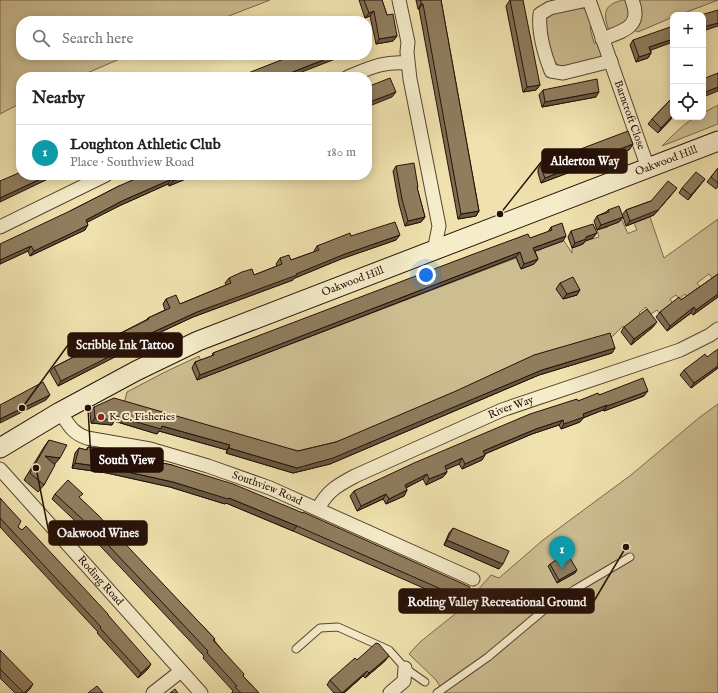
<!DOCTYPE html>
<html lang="en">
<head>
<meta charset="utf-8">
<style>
	body { margin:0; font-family:"IM FELL English",serif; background:#f2f2f2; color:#222 }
	.controls { position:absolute; right:12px; top:12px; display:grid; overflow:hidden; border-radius:8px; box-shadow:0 2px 10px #0003 }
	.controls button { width:36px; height:36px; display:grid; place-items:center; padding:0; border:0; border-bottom:1px solid #e0e0e0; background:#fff; color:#222; font:20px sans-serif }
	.you { position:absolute; left:426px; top:275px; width:14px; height:14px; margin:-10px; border:3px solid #fff; border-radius:50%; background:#1a73e8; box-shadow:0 0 0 6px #1a73e833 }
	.badge { display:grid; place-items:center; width:26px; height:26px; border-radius:50%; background:#2563eb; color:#fff; font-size:13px; font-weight:700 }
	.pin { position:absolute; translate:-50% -33px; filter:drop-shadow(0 1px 2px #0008) }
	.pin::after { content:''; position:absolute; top:21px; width:14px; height:12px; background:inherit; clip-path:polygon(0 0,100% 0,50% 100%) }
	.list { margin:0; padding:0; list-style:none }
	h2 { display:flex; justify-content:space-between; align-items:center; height:52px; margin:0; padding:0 16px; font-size:17px }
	h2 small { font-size:13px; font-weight:400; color:#767676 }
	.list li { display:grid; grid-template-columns:26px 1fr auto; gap:12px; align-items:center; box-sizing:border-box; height:56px; padding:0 16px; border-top:1px solid #e0e0e0 }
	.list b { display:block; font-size:15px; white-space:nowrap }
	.list p { margin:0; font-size:13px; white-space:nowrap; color:#767676 }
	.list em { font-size:13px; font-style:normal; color:#767676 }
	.icon { flex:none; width:22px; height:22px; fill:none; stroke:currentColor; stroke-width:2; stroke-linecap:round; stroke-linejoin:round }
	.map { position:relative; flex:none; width:718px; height:693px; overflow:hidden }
	.search { position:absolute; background:#fff; box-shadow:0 2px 10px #0003; left:16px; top:16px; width:356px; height:44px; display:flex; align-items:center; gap:10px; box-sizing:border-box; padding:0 14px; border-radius:16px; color:#767676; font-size:15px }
	.panel { position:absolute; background:#fff; box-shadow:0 2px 10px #0003; left:16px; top:72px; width:356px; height:108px; border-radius:16px }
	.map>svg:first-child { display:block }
</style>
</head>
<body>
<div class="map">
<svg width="718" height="693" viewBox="0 0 718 693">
	<rect width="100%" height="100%" fill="#efe2ae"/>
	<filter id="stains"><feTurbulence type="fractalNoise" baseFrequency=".005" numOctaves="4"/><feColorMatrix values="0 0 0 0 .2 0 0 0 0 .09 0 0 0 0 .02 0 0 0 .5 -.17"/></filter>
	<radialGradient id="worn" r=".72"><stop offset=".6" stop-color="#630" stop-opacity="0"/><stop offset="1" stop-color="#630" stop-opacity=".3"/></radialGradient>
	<path fill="#cdbe92" stroke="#7a674c" d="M0 0H270L216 21H21V55H129L78 77H21V103L0 114Z
		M623 0H629L632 10 625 25 609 31C603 13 603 5 623 0Z
		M638 0H718L679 15H673V17L638 32 632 29Z
		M577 7C589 9 589 13 593 23L590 28 594 43H600L602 55 599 59 565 67 558 65 553 59 544 24 547 18 553 12Z
		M718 105V124L662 146C669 139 687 120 697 117 697 117 703 117 703 117V113Z
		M650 217 664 258 718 219V276L713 279 709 274 697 283 701 288 688 298 685 294 679 299 676 295 670 299 673 304 660 314 657 310 651 314 646 307 639 313 641 316 625 328 623 326 613 336 335 446 292 457 123 407 127 392 163 373 199 356 202 364 299 341 516 258 521 269 535 246 538 251 562 238 572 253V248L582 242 599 237 597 230 608 227V225L622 220 628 234 629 233 637 230 634 223Z
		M718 404V693H444L436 680 409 654 420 642 480 594 476 592 491 575 499 578 543 540 631 475 700 417Z"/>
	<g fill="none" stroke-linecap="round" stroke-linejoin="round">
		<g stroke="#584431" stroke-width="9">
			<path id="lane" d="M296 649 320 628 338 627 389 650 405 668 425 682
				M437 693 488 657 544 610 574 590 630 557"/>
		</g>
		<g stroke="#584431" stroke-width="15">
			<g id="street">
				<path d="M399 0 408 42 407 52 410 79 439 226 434 251"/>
				<path d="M587 0 550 8 540 14C538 33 544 53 551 71L563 73 611 61"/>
				<path id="s1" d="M589 0 648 168"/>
				<path d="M602 39C623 31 643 27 632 0"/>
				<path d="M348 77C370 68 383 61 407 63"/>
				<path d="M0 227 106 175"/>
				<path id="s2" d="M60 412C69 425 72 433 87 438L150 449 208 466 270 488 473 579"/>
				<path id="s3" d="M0 469 201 693"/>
				<path id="s4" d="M318 509C327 491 338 485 355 476L502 410 680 350 710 335 718 329"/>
				<path d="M153 693 181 671"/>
				<path d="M390 693 404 681 405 668"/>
			</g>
		</g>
		<g stroke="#261007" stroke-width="21">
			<g id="secondary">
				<path id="s5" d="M0 448 60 412 136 371 198 341 718 141"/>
			</g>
		</g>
		<use href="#lane" stroke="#f5ecca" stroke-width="7"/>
		<use href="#street" stroke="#f5ecca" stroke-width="13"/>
		<use href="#secondary" stroke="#f5ecca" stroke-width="19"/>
	</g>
	<path fill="#7b6c51" stroke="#261007" d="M359 0H382L387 15 397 36 393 41 376 44 370 16 365 18Z
		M416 0H441L479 211 476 216 458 219 419 9H418Z
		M510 0 540 85 536 90 523 92 506 6Z
		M633 40 651 50V53L648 58 636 62 630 45Z
		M543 90 596 97 542 107 539 95Z
		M673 97V117L658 133 648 124 652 119Z
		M633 144 629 150 541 183 538 173V169L541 164Z
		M396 166 418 187 417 188 425 217 421 222 405 226 399 204 393 171Z
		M718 168V186L716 189 707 182Z
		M195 175 169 186 168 184 119 206 87 222 85 230 30 256 28 251 0 264 72 210 119 186Z
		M701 184 688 200 679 193 682 188Z
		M673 193 654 215 626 226 623 217 619 222 597 230 594 221 597 216 606 212 608 210 622 215 626 210Z
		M551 227 563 241 535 251 538 259 534 264 521 269 516 257 197 380 192 368 195 362 212 356 213 353 548 232Z
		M571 231 593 238 585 241 583 244 572 248 568 237Z
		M351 236 396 240 341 259 295 278 293 280 193 317 148 338 146 341 58 386 50 372 54 367 146 320 148 318 165 310 163 304 166 299 180 304 226 285 225 283 229 278 254 275 277 266 276 264 280 258 291 260 314 252V251L317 246Z
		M718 274V297L693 315 691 313 667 331 656 317 660 312 681 300Z
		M560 283 577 295 563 299 556 289Z
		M624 327H653L631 345 621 332Z
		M615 348 612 353 539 375 330 464 293 473 226 453 227 450 159 431 157 434 114 421 112 425 91 423 90 412 94 407 298 451 336 442Z
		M707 357 718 368 691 388 680 375 684 370Z
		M599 395 644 396 604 411 603 410 583 418 580 422 561 429 559 425 532 434 485 454V455L482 460 462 469 459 464 446 469 447 472 443 477 426 485 423 479 406 488 407 490 404 496 386 504 383 499 357 511 350 496 354 491 578 401Z
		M49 440 55 464 44 485 38 492 24 480 44 447Z
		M88 447 114 453 172 465 464 599 460 604 293 531 226 503 225 504 170 487 107 473 72 468 75 453 79 448 86 450Z
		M55 494 80 498 215 639 214 640 243 676 259 693H232V692L233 691 203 658 204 656 88 533 52 499Z
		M0 498 18 527 108 615 148 669 138 678 97 633 98 632 0 527Z
		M453 528 499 569 444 545 449 533Z
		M550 564 575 573 557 583 548 566Z
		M0 650 30 689 26 693H15L0 678Z
		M357 660 385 661 365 678 363 676 344 693H334L327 685 330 680Z"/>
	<path fill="#645842" stroke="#261007" d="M421 4H423L419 9H418Z
		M374 11 370 16 365 18 369 13Z
		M718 23V26L703 31V27Z
		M397 36 393 41 376 44 379 39Z
		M673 39V42L646 52 649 47Z
		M651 53 648 58 636 62 639 57Z
		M336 55H344L343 56 289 77H280Z
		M540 85 536 90 523 92 527 87Z
		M718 87V91L703 97V93Z
		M396 92 392 97 367 107V103Z
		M599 92 596 97 542 107 545 102Z
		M673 115V117L658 133 661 128Z
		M633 144 629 150 541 183 545 178Z
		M49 175H54L50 177 48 179 0 202V198Z
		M187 175H195L169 186 173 181Z
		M172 179 168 184 119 206 82 225 86 220 122 201Z
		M705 179 701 184 688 200 691 195Z
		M677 188 654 215 626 226 630 221Z
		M479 211 476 216 458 219 461 214Z
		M425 217 421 222 405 226 408 221Z
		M623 217 619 222 597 230 601 225Z
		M88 225 85 230 30 256 34 251Z
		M597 233 593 238 585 241 583 244 572 248 575 243 586 237Z
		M400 235 396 240 341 259 295 278 293 280 193 317 148 338 146 341 58 386 61 381 149 334 197 312 345 254Z
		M566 236 563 241 530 253 533 248Z
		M31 246 28 251 0 264V260Z
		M520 252 516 257 197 380 200 375Z
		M538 259 534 264 521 269 524 264Z
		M580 290 577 295 563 299 567 294Z
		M718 294V297L693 315 696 310Z
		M694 307 691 313 667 331 670 326Z
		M657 322 653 327 631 345 634 339Z
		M615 348 612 353 539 375 330 464 293 473 226 453 229 448 297 468 542 370Z
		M718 366V368L691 388 694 383Z
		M648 391 644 396 604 411 607 406Z
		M50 395 46 400 0 423V419Z
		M607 405 603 410 583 418 580 422 561 429 564 424 583 414Z
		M115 416 162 426 230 445 227 450 159 431 157 434 114 421 112 425 91 423 95 418Z
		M563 420 559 425 532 434 480 456 483 451 536 429Z
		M485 455 482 460 462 469 465 464Z
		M45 456 60 458 54 465Z
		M462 458 459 464 441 472 445 466Z
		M75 463 110 468 173 482 229 498 297 526 293 531 226 503 225 504 170 487 107 473 72 468Z
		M447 472 443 477 426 485 429 479Z
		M427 474 423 479 401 490 405 485Z
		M407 490 404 496 386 504 389 499Z
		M386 494 383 499 357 511 361 506Z
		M447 540 503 564 499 569 444 545Z
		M577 570 575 573 557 583 559 580Z
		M389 656 385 661 365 678 369 673Z
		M151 664 148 669 138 678 141 673Z
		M367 671 363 676 344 693H342Z
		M33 684 30 689 26 693H24Z"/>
	<path fill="#8f7d5e" stroke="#261007" d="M364 0H382L387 15 393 14 397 36 379 39 374 11 369 13Z
		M421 0H441L479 211 461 214 423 4H421Z
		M510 0H523L540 85 527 87Z
		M718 10V23L703 27V15H701Z
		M673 26V39L649 47 651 53 639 57 633 40Z
		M294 55H336L280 77H238Z
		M718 73V87L703 93V79Z
		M390 78 396 92 367 103V87Z
		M597 79 599 92 545 102 543 90Z
		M673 97V115L661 128 652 119Z
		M628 131 633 144 545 178 541 168V164Z
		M414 163 418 187H417L425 217 408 221 402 199 396 166Z
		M718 168V183L711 177Z
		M21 172V175H49L0 198V181Z
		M696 172 705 179 691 195 682 188Z
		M144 175H187L173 181 172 179 122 201 86 220 88 225 70 234 34 251 31 246 0 260V244L72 210 119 186Z
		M668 181 677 188 658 210 630 221 626 210 651 201Z
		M619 206 623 217 601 225 597 216 609 212 608 210Z
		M395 222 400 235 345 254 296 274 297 275 197 312 149 334 150 336 61 381 54 367 149 319 148 318 170 308 166 299 176 295 180 304 231 283 229 278 242 272 252 269 254 275 282 264 280 258 289 255 291 260 319 250 317 246 350 233 351 236Z
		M562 223 566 236 533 248 538 259 524 264 520 252 200 375 195 362 214 355 213 353 471 255 528 234 530 238 552 230 551 227Z
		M593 224 597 233 586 237V239L575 243 571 231Z
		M718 274V294L696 310 694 307 670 326 660 312 679 297 681 300Z
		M573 277 580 290 567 294 560 283Z
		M647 309 657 322 634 339 624 327Z
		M610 333 615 348 542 370 333 458 297 468 229 448 230 445 162 426 161 429 115 416V420L95 418 94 407 114 398 298 451 336 442 456 391 534 355Z
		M718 349V366L694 383 684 370 705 354 707 357Z
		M643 378 648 391 607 406V405L583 414 584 417 564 424 563 420 536 429 483 451 485 455 465 464 462 458 445 466 447 472 429 479 427 474 405 485 407 490 389 499 386 494 361 506 354 491 414 463 530 414 577 399 578 401 598 393 599 395Z
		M43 382 50 395 0 419V405Z
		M49 440 67 445 60 458 45 456 55 465 44 485 30 473Z
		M88 447 114 451V453L172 465 233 484 303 513V512L470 587 464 599 297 526 229 498 228 499 173 482 110 468 75 463 79 448 87 450Z
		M68 480 83 494 79 497 98 515 215 639 213 640 244 674 243 676 259 693H241L235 687 237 686 207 653 208 651 92 528 55 494Z
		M0 498 21 521 18 527 22 530 26 526 108 614V615L151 664 141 673 100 628 101 627 0 518Z
		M453 528 509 551 503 564 447 540Z
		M567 553 577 570 559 580 550 564Z
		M376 643 379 644 389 656 369 673 367 671 342 693 330 680 355 658 357 660Z
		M0 650 33 684 24 693 0 669Z
		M97 686 103 693H88Z
		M175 689 178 693H170Z"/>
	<circle fill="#8f2418" stroke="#f5ecca" stroke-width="1.5" cx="101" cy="417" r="4"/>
	<g text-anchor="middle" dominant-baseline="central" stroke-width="4" stroke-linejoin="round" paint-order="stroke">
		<g font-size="11" fill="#261007" stroke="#f5ecca">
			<text stroke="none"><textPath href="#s1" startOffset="122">Barncroft Close</textPath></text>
			<text stroke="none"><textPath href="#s5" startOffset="727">Oakwood Hill</textPath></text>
			<text stroke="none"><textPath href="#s5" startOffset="391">Oakwood Hill</textPath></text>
			<text stroke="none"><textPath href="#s4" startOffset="221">River Way</textPath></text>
			<text stroke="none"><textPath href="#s2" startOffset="226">Southview Road</textPath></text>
			<text stroke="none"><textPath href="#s3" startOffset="150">Roding Road</textPath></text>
		</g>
		<g font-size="11" fill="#261007" stroke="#f5ecca" text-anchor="start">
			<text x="109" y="417">K. C. Fisheries</text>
		</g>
	</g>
	<path fill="none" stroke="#261007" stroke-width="1.5" d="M500 214L542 161M22 408L68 345M88 408L91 460M36 468L49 533M626 547L594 601"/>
	<g fill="#261007" stroke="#f5ecca" stroke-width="1.5">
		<circle cx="500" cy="214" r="4"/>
		<circle cx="22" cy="408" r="4"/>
		<circle cx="88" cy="408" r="4"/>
		<circle cx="36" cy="468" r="4"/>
		<circle cx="626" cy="547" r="4"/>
	</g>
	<g fill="#261007" stroke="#261007" stroke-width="1.5">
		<rect x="542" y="149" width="85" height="24" rx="4"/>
		<rect x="68" y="333" width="114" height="24" rx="4"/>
		<rect x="91" y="448" width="72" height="24" rx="4"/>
		<rect x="49" y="521" width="98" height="24" rx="4"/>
		<rect x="399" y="589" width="195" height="24" rx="4"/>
	</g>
	<g font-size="12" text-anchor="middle" font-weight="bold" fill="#fff">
		<text x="585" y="165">Alderton Way</text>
		<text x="125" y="349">Scribble Ink Tattoo</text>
		<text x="127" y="464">South View</text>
		<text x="98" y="537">Oakwood Wines</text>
		<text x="497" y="606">Roding Valley Recreational Ground</text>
	</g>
	<rect width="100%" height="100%" filter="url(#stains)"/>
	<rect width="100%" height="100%" fill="url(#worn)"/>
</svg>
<div class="controls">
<button>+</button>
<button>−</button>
<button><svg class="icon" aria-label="locate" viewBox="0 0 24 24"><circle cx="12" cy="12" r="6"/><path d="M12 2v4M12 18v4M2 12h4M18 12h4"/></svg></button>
</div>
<div class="you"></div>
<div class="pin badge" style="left:562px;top:569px;background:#0f9aa8">1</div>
<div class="search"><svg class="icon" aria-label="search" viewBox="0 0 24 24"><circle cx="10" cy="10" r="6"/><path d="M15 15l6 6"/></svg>Search here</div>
<section class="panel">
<h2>Nearby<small></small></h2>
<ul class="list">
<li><span class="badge" style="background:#0f9aa8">1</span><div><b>Loughton Athletic Club</b><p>Place · Southview Road</p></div><em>180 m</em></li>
</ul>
</section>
</div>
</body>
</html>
